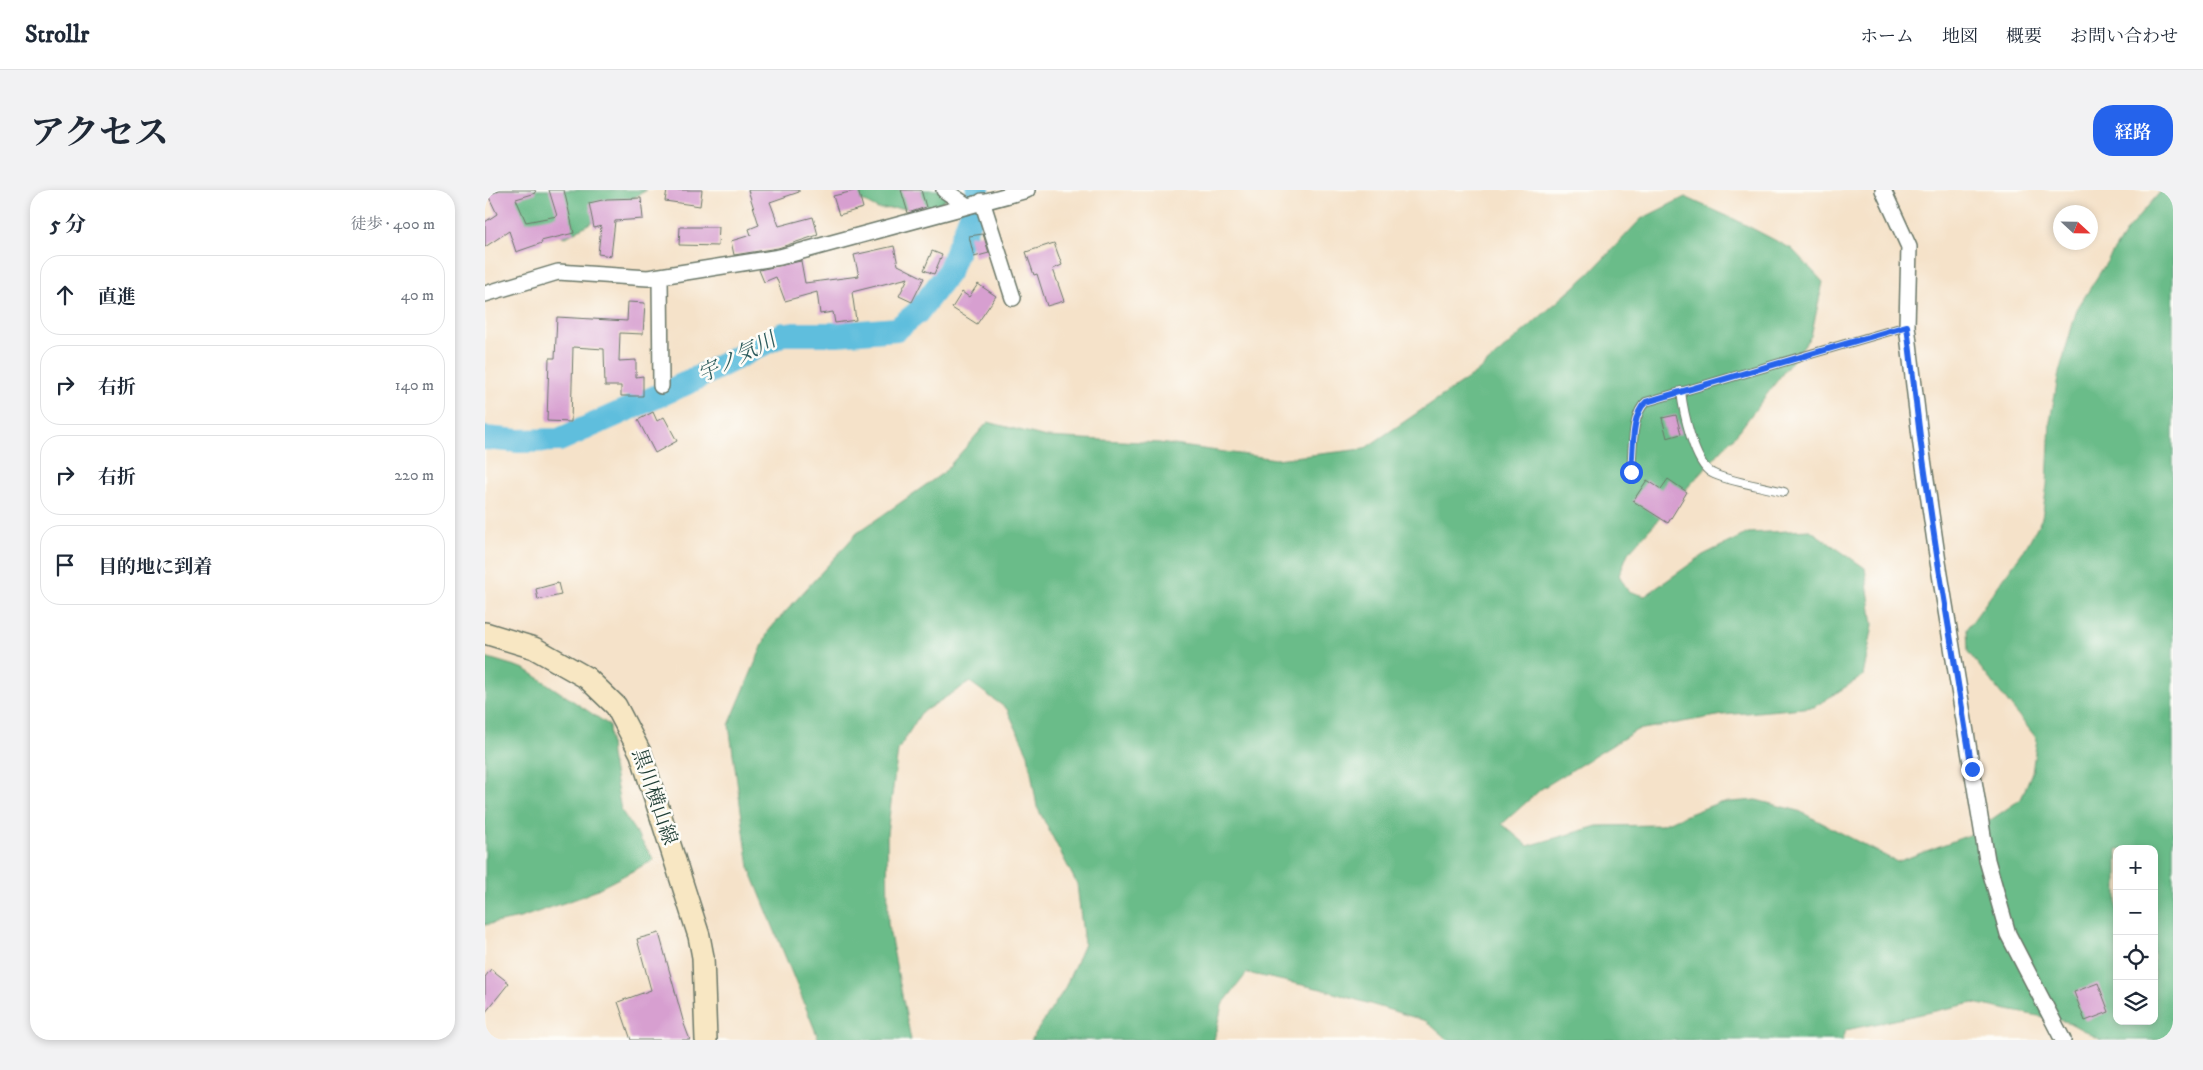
<!DOCTYPE html>
<html lang="ja">
<head>
<meta charset="utf-8">
<style>
	body { margin:0; font-family:"IM FELL DW Pica","Noto Serif JP",serif; background:#f2f2f3; color:#1f2937 }
	.controls { position:absolute; right:15px; bottom:15px; display:grid; overflow:hidden; border-radius:10px; box-shadow:0 2px 8px #0003 }
	.controls button { width:45px; height:45px; display:grid; place-items:center; padding:0; border:0; border-bottom:1px solid #e0e1e3; background:#fff; color:#1f2937; font:25px sans-serif }
	.compass { position:absolute; left:1568px; top:15px; width:45px; height:45px; border-radius:50%; background:#fff; box-shadow:0 2px 8px #0003; rotate:112deg }
	.stop { position:absolute; width:15px; height:15px; margin:-11px; border:4px solid #2563eb; border-radius:50%; background:#fff }
	.stop.end { background:#2563eb; border-color:#fff; box-shadow:0 1px 5px #0008 }
	.list { margin:0; padding:0; list-style:none }
	h2 { display:flex; justify-content:space-between; align-items:center; height:65px; margin:0; padding:0 20px; font-size:21px }
	h2 small { font-size:16px; font-weight:400; color:#747a83 }
	.list li { display:grid; grid-template-columns:32px 1fr auto; gap:15px; align-items:center; box-sizing:border-box; height:80px; margin:0 10px 10px; padding:0 10px; border:1px solid #e0e1e3; border-radius:20px }
	.list b { display:block; font-size:19px; white-space:nowrap }
	.list em { font-size:16px; font-style:normal; color:#747a83 }
	.icon { flex:none; width:28px; height:28px; fill:none; stroke:currentColor; stroke-width:2; stroke-linecap:round; stroke-linejoin:round }
	.map { position:relative; flex:none; width:1688px; height:850px; overflow:hidden; border-radius:20px }
	header { display:flex; align-items:center; gap:30px; box-sizing:border-box; height:70px; padding:0 25px; background:#fff; border-bottom:1px solid #e0e1e3 }
	header strong { font-size:24px }
	nav { display:flex; gap:28px; margin-inline-start:auto; font-size:18px }
	.intro { display:flex; align-items:center; justify-content:space-between; box-sizing:border-box; height:120px; padding:0 30px }
	h1 { margin:0; font-size:35px }
	.button { padding:12px 22px; border-radius:20px; background:#2563eb; color:#fff; font-size:18px; font-weight:700 }
	main { display:flex; gap:30px; padding:0 30px }
	aside { flex:1; background:#fff; border-radius:20px; box-shadow:0 2px 8px #0003 }
	.map>svg:first-child { display:block }
</style>
</head>
<body>
<header>
<strong>Strollr</strong>
<nav><a>ホーム</a><a>地図</a><a>概要</a><a>お問い合わせ</a></nav>
</header>
<div class="intro"><h1>アクセス</h1><a class="button">経路</a></div>
<main>
<aside>
<h2>5 分<small>徒歩 · 400 m</small></h2>
<ul class="list">
<li><svg class="icon" aria-label="ahead" viewBox="0 0 24 24"><path d="M12 20V5M6 11l6-6 6 6"/></svg><div><b>直進</b></div><em>40 m</em></li>
<li><svg class="icon" aria-label="right" viewBox="0 0 24 24"><path d="M7 20v-9h11M14 6l5 5-5 5"/></svg><div><b>右折</b></div><em>140 m</em></li>
<li><svg class="icon" aria-label="right" viewBox="0 0 24 24"><path d="M7 20v-9h11M14 6l5 5-5 5"/></svg><div><b>右折</b></div><em>220 m</em></li>
<li><svg class="icon" aria-label="arrive" viewBox="0 0 24 24"><path d="M6 21V4h12l-3 4 3 4H6"/></svg><div><b>目的地に到着</b></div></li>
</ul>
</aside>
<div class="map">
<svg width="1688" height="850" viewBox="0 0 1688 850">
	<rect width="100%" height="100%" fill="#fdfcf7"/>
	<filter id="ink" filterUnits="userSpaceOnUse"><feTurbulence type="fractalNoise" baseFrequency=".02" numOctaves="2"/><feDisplacementMap in="SourceGraphic" scale="10" xChannelSelector="R" yChannelSelector="G"/><feConvolveMatrix kernelMatrix="1 2 1 2 8 2 1 2 1" color-interpolation-filters="sRGB"/></filter>
	<filter id="wash" filterUnits="userSpaceOnUse"><feTurbulence type="fractalNoise" baseFrequency=".0096" numOctaves="4" result="noise"/><feDisplacementMap in="SourceGraphic" scale="20" xChannelSelector="R" yChannelSelector="G"/><feGaussianBlur stdDeviation="1.12" result="paint"/><feColorMatrix in="noise" values="0 0 0 0 0 0 0 0 0 0 0 0 0 0 0 0 0 1.4 0 .05"/><feComposite in="paint" operator="in"/></filter>
	<g filter="url(#wash)">
		<rect width="100%" height="100%" fill="#f5e2c9"/>
		<path fill="#6abc89" stroke="#447c5e" fill-rule="evenodd" d="M3 0H162L81 47 52 42Z
			M357 0H473L449 17 393 19Z
			M1677 0H1688V850H1616L1583 832 1488 813 1361 840 1358 850H963L941 831 836 799 762 783 737 815 729 850H546L579 800 599 754 592 694 552 617 543 564 522 519 485 492 436 523 413 560 402 643 403 734 426 850H334L264 677 244 535 284 440 372 343 458 283 503 232 561 247 674 253 791 269 879 259 991 183 1104 84 1156 29 1200 7 1251 30 1307 59 1338 92 1326 146 1254 241 1143 363 1134 385 1143 401 1160 406 1218 365 1263 343 1325 340 1380 378 1388 435 1378 486 1329 517 1238 525 1152 540 1056 599 1017 634 1043 656 1112 636 1176 635 1233 613 1271 610 1314 621 1412 672 1484 645 1536 609 1547 582 1552 549 1483 462 1482 439 1541 357 1557 328 1562 295 1565 231 1574 183 1592 119 1642 40ZM1632 659H1669V831H1632Z
			M0 467 40 479 124 535 126 566 136 620 169 670 99 706 35 728 0 735Z"/>
		<g fill="none" stroke-linecap="round" stroke-linejoin="round">
			<path stroke="#5fbedd" stroke-width="24" d="M0 248 34 251 74 250 204 192 298 144H352L412 139 432 123 463 83 485 28 493 0"/>
		</g>
		<g id="blocks">
			<path fill="#d79fd0" d="M14 0H50L51 3 31 9 41 32 72 26 64 0H79L89 43 56 51 57 53 31 62 24 41 0 57V32L12 24 3 5Z
				M182 0H217L215 16 180 11Z
				M263 0H314V2L285 12 294 36 328 27 333 45 293 58 249 65 246 51 266 45 264 39 274 35Z
				M373 0 378 18 354 25 348 6Z
				M416 0H436L441 17 423 23Z
				M156 8 158 29 130 31 126 66 113 64 116 36 109 38 104 13 122 9Z
				M195 37H234L233 56 194 55Z
				M498 44 504 63 489 67 484 46Z
				M569 53 577 75 568 79 579 111 562 116 552 84 549 85 541 62Z
				M409 56 413 75 439 88 427 112 414 106 423 88 367 102 371 130 350 133 348 122 335 124 332 102 300 111 291 87 279 92 274 80 316 71 320 93 374 86 369 65Z
				M447 61 457 65 449 84 439 80Z
				M493 94 511 106 492 134 467 118 477 102 484 107Z
				M143 112 160 113 158 144 135 143 134 171 151 170V187L158 186V206H136V196H120L119 159 88 157 86 232 62 231 64 168H70L72 127 142 131Z
				M168 222 172 231 179 227 192 251 170 263 153 230Z
				M1191 225 1196 244 1182 248 1177 228Z
				M1183 289 1202 302 1183 333 1148 311 1162 290 1176 299Z
				M73 393 76 405 53 410 51 399Z
				M174 743 199 834 205 850H146L133 812 166 800 152 749Z
				M6 779 24 793 0 823V787Z
				M1613 793 1624 822 1600 831 1589 802Z"/>
		</g>
	</g>
	<g filter="url(#ink)">
		<use href="#blocks" fill-opacity="0" stroke="#6a7768" stroke-width="1"/>
		<g fill="none" stroke-linecap="round" stroke-linejoin="round">
			<g stroke="#6a7768" stroke-width="10">
				<path id="lane" d="M1196 201C1198 220 1209 274 1227 283 1241 291 1281 297 1299 302
					M1146 282C1148 263 1146 224 1161 212L1422 136"/>
			</g>
			<g stroke="#6a7768" stroke-width="18">
				<path id="street" d="M459 0 481 15
					M1398 0 1424 57 1422 136 1436 255 1453 372 1502 670 1523 744 1578 850
					M497 11 528 108
					M175 86 176 196
					M0 104 73 82 163 88 295 67 542 0"/>
			</g>
			<g stroke="#6a7768" stroke-width="24">
				<path id="secondary" d="M0 443 49 458 102 488 131 516 156 564 214 746 218 767 221 850"/>
			</g>
			<use href="#lane" stroke="#fff" stroke-width="8"/>
			<use href="#street" stroke="#fff" stroke-width="15"/>
			<use href="#secondary" stroke="#f8e7c3" stroke-width="21"/>
		</g>
	</g>
	<g fill="none" stroke-linecap="round" stroke-linejoin="round" filter="url(#ink)">
		<path stroke="#2563eb" stroke-width="6" d="M1146 282C1148 263 1146 224 1161 212L1422 136 1436 255 1453 372 1487 579"/>
	</g>
	<g text-anchor="middle" dominant-baseline="central" stroke-width="5" stroke-linejoin="round" paint-order="stroke">
		<g font-size="20" fill="#1f3d34" stroke="#fdfcf7">
			<text transform="translate(169 607) rotate(71)">黒川横山線</text>
		</g>
		<g font-size="21" font-style="italic" fill="#2f5d5e" stroke="#fdfcf7">
			<text transform="translate(252 168) rotate(-27)">宇ノ気川</text>
		</g>
	</g>
</svg>
<div class="controls">
<button>+</button>
<button>−</button>
<button><svg class="icon" aria-label="locate" viewBox="0 0 24 24"><circle cx="12" cy="12" r="6"/><path d="M12 2v4M12 18v4M2 12h4M18 12h4"/></svg></button>
<button><svg class="icon" aria-label="layers" viewBox="0 0 24 24"><path d="M12 4l9 5-9 5-9-5zM3 14l9 5 9-5"/></svg></button>
</div>
<svg class="compass" viewBox="-18 -18 36 36"><path d="M0-13l5 13h-10z" fill="#e53935"/><path d="M0 13l5-13h-10z" fill="#747a83"/></svg>
<div class="stop" style="left:1146px;top:282px"></div>
<div class="stop end" style="left:1487px;top:579px"></div>
</div>
</main>
</body>
</html>
